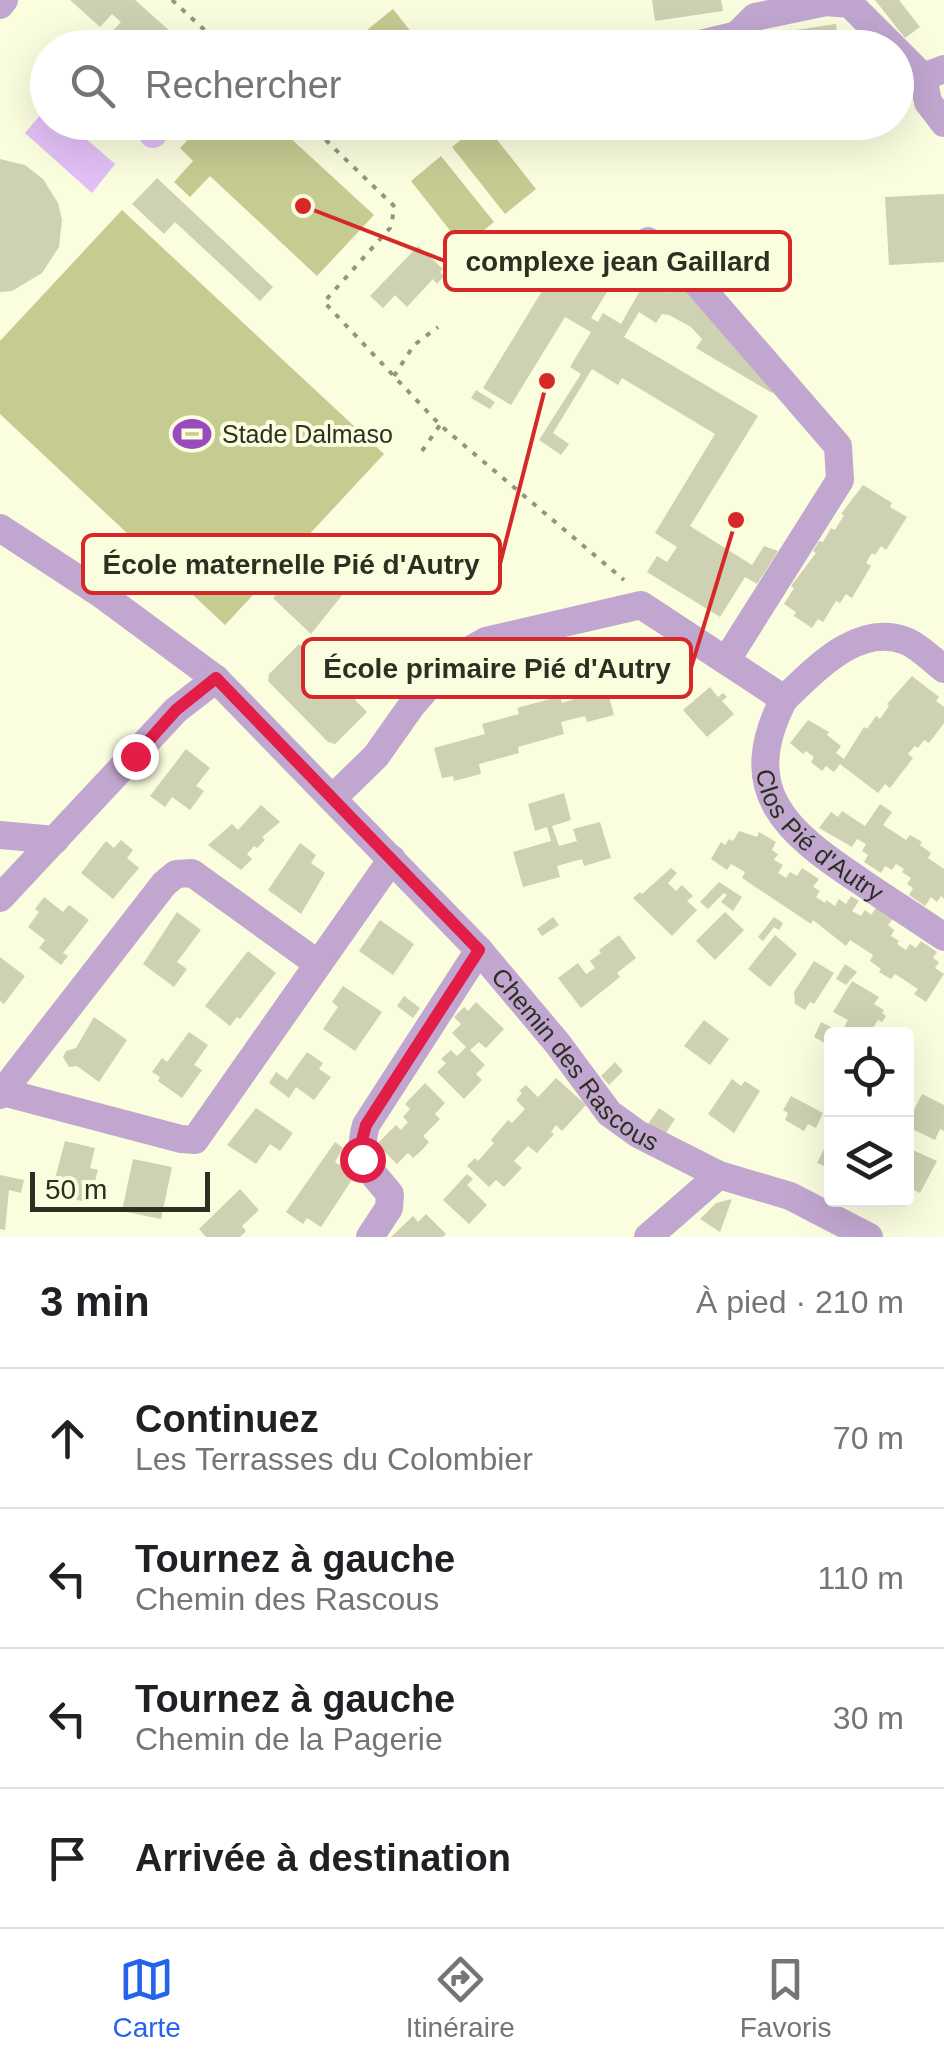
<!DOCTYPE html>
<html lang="fr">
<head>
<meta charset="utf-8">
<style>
	body { margin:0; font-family:Helvetica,sans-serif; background:#f2f2f2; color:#202124 }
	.controls { position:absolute; right:30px; bottom:30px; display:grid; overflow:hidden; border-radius:10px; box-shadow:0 10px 40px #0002 }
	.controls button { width:90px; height:90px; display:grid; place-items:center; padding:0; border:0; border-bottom:2px solid #e0e0e0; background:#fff; color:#202124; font:50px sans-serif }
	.scale { position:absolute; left:30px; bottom:25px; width:180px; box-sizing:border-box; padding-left:10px; border:5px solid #2d2f23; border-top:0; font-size:28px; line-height:35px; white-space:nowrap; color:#2d2f23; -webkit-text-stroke:8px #fafdde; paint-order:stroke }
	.stop { position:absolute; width:30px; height:30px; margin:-22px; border:8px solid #e11d48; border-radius:50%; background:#fff }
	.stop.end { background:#e11d48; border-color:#fff; box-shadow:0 2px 10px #0008 }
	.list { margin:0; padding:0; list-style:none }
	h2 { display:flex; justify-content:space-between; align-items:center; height:130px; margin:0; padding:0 40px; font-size:42px }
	h2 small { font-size:32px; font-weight:400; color:#757577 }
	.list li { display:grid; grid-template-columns:65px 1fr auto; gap:30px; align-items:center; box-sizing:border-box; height:140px; padding:0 40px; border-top:2px solid #e0e0e0 }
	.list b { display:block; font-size:38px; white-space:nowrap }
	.list p { margin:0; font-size:32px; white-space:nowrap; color:#757577 }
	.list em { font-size:32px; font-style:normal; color:#757577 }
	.icon { flex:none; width:55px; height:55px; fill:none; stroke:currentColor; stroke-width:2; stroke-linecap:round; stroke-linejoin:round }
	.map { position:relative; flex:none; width:944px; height:1237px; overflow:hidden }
	.search { position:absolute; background:#fff; box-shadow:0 10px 40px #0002; left:30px; right:30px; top:30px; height:110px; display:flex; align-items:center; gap:25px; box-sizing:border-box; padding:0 35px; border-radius:55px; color:#757577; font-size:38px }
	.sheet { height:690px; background:#fff }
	nav { display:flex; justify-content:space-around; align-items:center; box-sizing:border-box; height:140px; border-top:2px solid #e0e0e0; background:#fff; font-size:28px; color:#757577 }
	nav a { display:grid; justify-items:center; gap:5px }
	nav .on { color:#2563eb }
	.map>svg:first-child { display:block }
</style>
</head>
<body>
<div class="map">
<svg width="944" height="1237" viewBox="0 0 944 1237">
	<rect width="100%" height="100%" fill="#fafdde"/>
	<path fill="#c6cb92" d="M393 9 423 47H373L362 34Z
		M483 122 536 189 505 214 452 147Z
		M204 123H274L374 215 317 276 210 176 190 197 174 182 193 161 180 148Z
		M441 156 494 222 463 247 411 181Z
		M122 210 384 454 225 625 0 414V341Z"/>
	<path fill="#e2bff6" d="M47 107 48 122 68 123 115 164 92 193 25 133Z
		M139 134a14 14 0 1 1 28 0a14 14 0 1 1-28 0Z"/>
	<path fill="#ced1b2" d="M70 0H135L189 48H97L121 22 112 14 100 27Z
		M652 0H721L723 11 655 21Z
		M875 0H899L920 27 905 38Z
		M836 24 839 48H770L768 34Z
		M619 30 621 48H552L551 40Z
		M91 122H123L108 138Z
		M0 159 25 165 43 179 58 203 62 220 59 247 42 273 12 291 0 292Z
		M157 178 273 287 260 301 175 222 164 234 132 204Z
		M944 194V262L889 265 885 197Z
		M418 246 443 269 440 272 444 276 437 284 433 279 407 307 395 295 383 308 370 296Z
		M559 263 607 292 591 318 598 322 603 313 621 324 646 280 667 293 679 273 779 382 772 393 696 348 702 339 691 327 669 315 662 314 656 323 639 312 624 337 758 416 690 526 752 565 764 546 778 551 757 584 745 577 720 617 647 572 657 556 667 562 677 547 655 533 715 434 622 378 618 385 592 369 553 433 569 444 561 455 539 440 581 374 570 367 591 332 565 317 511 405 483 388Z
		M476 390 495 402 490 409 471 398Z
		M863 485 892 503 890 507 907 517 886 550 881 546 875 555 872 553 866 563 871 566 852 598 846 594 840 603 836 601 823 622 818 619 812 628 794 616 796 612 784 604 794 588 791 586 816 553 813 551 819 541 823 542 831 528 835 530 844 515 841 514Z
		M332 546 346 559 342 563 343 594 311 634 273 598 302 567 307 571Z
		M299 644 311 655 316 650 332 665 326 670 341 685 346 679 361 694 355 700 367 712 335 744 328 742 268 681 269 674Z
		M567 650 574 677 555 682 562 703 580 697 577 686 604 678 614 715 587 722 585 716 561 722 564 734 518 747 519 753 479 764 481 774 454 781 453 776 442 778 434 748 485 734 482 724 519 714 517 708 554 698 550 683 538 687 531 660Z
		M912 676 939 697 936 701 944 707V723L929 743 924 740 918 748 915 746 908 754 913 758 890 788 885 784 878 793 840 764 834 772 826 766 822 771 811 762 814 757 806 751 803 754 790 743 808 720 829 732 827 735 841 746 836 753 844 759 864 727 867 729 876 716 880 719 889 706 887 704Z
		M710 687 718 697 723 693 727 697 722 701 734 714 707 737 683 710Z
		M186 749 210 768 196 786 204 791 190 810 172 797 165 807 150 796Z
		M564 793 571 820 552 826 559 846 577 841 573 829 600 822 611 858 584 866 582 859 557 866 560 877 523 887 513 852 551 841 547 827 535 831 528 804Z
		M880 804 892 812 883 825 906 840 910 835 922 842 920 845 931 853 928 858 944 869V899L941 896 937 902 931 897 925 906 909 895 913 888 907 884 911 878 902 872 904 869 896 864 892 870 885 866 881 873 864 862 868 855 862 851 866 844 857 839 852 847 819 828 831 812 838 817 842 811 865 826Z
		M261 805 280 822 262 837 265 840 257 848 254 846 247 854 252 859 241 870 208 845 232 824 238 830Z
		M739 831 757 837 759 832 776 842 772 850 778 854 774 860 783 865 778 873 786 878 790 872 797 876 802 868 819 879 813 887 820 891 816 897 825 903 826 900 835 906 839 899 846 904 851 896 859 901 852 911 861 916 865 910 871 915 876 908 893 919 888 925 894 930 891 936 899 941 897 944 906 950 910 944 916 948 921 941 937 952 933 958 939 962 935 968 944 974 926 1002 914 994 918 989 895 974 891 979 879 972 881 969 870 961 873 955 850 940 846 946 813 920 811 924 742 878 745 872 731 864 727 870 711 859 721 842 725 845 729 839 733 841Z
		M121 840 133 850 127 858 139 868 113 899 81 873 106 841 114 848Z
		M300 843 316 855 311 863 325 873 301 914 268 890Z
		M671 868 677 873 668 883 676 891 682 885 693 896 687 901 697 910 672 936 633 898 640 892 642 894Z
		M719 882 742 897 733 911 721 902 727 895 724 893 708 909 700 902Z
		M44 897 63 912 69 905 89 920 63 953 68 956 61 965 39 948 45 940 28 927 39 912 35 909Z
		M177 912 201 930 177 962 187 969 174 987 143 964Z
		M725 912 744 930 715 960 696 941Z
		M553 917 559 925 542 936 537 929Z
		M774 917 783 923 779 930 774 927 763 941 758 937Z
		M380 920 414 944 393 975 359 951Z
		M619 935 636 958 617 973 620 977 581 1008 558 978 578 963 586 974 595 968 590 961 601 953 599 950Z
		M775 935 797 954 770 987 748 969Z
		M248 951 276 973 240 1019 237 1017 230 1026 205 1006Z
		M0 957 25 976 4 1004 0 1001Z
		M814 961 834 973 814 1004 810 1002 805 1010 795 1004 794 992Z
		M845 964 857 972 846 985 836 979Z
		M852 981 879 997 874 1004 884 1010 882 1013 886 1016 882 1022 878 1020 869 1034H852L843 1029 848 1020 833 1012Z
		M343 986 382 1012 355 1051 323 1029 338 1007 332 1002Z
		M404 996 420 1008 413 1018 397 1006Z
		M476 1002 504 1029 486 1048 479 1042 470 1050 485 1065 476 1074 482 1080 464 1099 437 1072 446 1063 441 1059 451 1050 457 1056 466 1047 452 1033 461 1024 454 1017 464 1007 468 1011Z
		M94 1017 127 1040 99 1082 77 1066 69 1067 63 1057 66 1051 76 1048Z
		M704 1020 729 1039 710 1065 684 1046Z
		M821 1022 841 1032 832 1034V1047L814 1037Z
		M189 1032 208 1045 194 1065 202 1070 182 1098 158 1081 160 1077 152 1072 162 1058 167 1062Z
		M307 1052 323 1063 319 1069 331 1077 314 1100 296 1087 289 1098 269 1083 276 1072 287 1080Z
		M615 1062 623 1071 609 1085 601 1076Z
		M556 1078 586 1105 562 1131 556 1125 551 1132 554 1134 537 1153 528 1146 514 1161 522 1168 504 1187 496 1180 489 1187 467 1166 475 1158 478 1161 494 1143 491 1140 508 1120 512 1123 525 1109 516 1100 522 1093 519 1091 526 1085 538 1097Z
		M732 1079 741 1086 745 1081 760 1091 734 1133 708 1114Z
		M425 1083 445 1103 435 1114 440 1119 423 1136 429 1142 422 1150 413 1158 408 1153 397 1164 377 1144 396 1125 401 1130 408 1122 403 1117 410 1109 405 1104Z
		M922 1094 944 1105V1131L940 1129 935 1140 906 1126Z
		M791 1096 823 1113 816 1128 808 1124 804 1131 785 1120 788 1113 783 1110Z
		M256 1108 293 1133 280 1151 270 1144 256 1164 227 1145Z
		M659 1108 675 1119 666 1133 648 1124Z
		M832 1133V1169L817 1163Z
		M65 1141 95 1148 90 1168 98 1170 89 1203 66 1197 68 1190 53 1186Z
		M335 1142 343 1148 335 1162 355 1175 321 1227 307 1218 303 1224 286 1212Z
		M906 1147 937 1161 920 1193 906 1186Z
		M133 1159 172 1167 161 1219 122 1211Z
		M467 1174 473 1179 467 1185 487 1205 469 1224 443 1200Z
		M0 1175 24 1180 21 1193 9 1190 5 1230 0 1229Z
		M240 1189 259 1210 242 1226 246 1231 240 1237H206L199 1229Z
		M732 1199 720 1232 700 1219 716 1203Z
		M426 1214 446 1234 443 1237H391L413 1216 418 1222Z"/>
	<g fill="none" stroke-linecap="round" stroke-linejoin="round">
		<path stroke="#92957f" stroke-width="4" stroke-dasharray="5 8" stroke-linecap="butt" d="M172 0 224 48
			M307 122 395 207 390 228 324 302 440 425 624 580
			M394 376 414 345 438 327
			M422 451 440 425"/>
		<g stroke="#c1a7d0" stroke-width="28">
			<path d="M0 5 4 0"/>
			<path d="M683 48 737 35 755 17 826 2 850 4 894 48"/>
			<path d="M896 50 923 77 944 69"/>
			<path d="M923 77 928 102 944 123"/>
			<path d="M648 241 683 267 838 446 840 480 726 661"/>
			<path id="s1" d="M0 528 101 594 216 679 479 950 558 1044 609 1113 638 1134 719 1175 790 1196 869 1237"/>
			<path id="s2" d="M784 699C736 792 787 832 860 881 888 900 916 918 944 937"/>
			<path d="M334 797 376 756 412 705 449 662 486 641 641 605 784 699C815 670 858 622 906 641 919 646 932 660 944 669"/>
			<path d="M0 835 55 840"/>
			<path d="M0 898 176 710 216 679"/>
			<path d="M3 1092 181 1139 195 1140 392 859"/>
			<path d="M0 1095 164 884 176 874 192 873 317 963"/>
			<path d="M370 1237 389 1208 390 1194C368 1167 356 1161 366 1125L479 950"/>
			<path d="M648 1237 719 1175"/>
		</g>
	</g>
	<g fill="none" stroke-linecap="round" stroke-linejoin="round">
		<path stroke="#e11d48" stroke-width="12" d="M135 756 176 710 216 678 479 950 366 1125 361 1144 362 1159"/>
	</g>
	<defs>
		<g id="stadium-bare" transform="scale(3)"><path d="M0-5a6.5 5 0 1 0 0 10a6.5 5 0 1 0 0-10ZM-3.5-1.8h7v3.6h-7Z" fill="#974bbd" stroke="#fafdde" stroke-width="2.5" paint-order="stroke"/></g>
	</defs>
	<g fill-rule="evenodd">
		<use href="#stadium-bare" x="192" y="434"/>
	</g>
	<g text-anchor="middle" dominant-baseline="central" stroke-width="8" stroke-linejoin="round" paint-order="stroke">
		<g font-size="25" fill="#2d2f23" stroke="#fafdde" text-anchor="start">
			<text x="222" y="434">Stade Dalmaso</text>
		</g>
		<g font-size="25" fill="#2d2f23" stroke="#fafdde">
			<text stroke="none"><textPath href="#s2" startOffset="162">Clos Pié d'Autry</textPath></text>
			<text stroke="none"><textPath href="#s1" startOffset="788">Chemin des Rascous</textPath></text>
		</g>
	</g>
	<path fill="none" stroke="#d62828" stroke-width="4" d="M303 206L445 261M547 381L500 564M736 520L691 668"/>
	<g fill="#d62828" stroke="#fafdde" stroke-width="4">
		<circle cx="303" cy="206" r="10"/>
		<circle cx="547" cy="381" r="10"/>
		<circle cx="736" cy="520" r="10"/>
	</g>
	<g fill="#fafdde" stroke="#d62828" stroke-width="4">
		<rect x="445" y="232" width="345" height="58" rx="10"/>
		<rect x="83" y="535" width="417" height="58" rx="10"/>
		<rect x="303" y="639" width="388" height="58" rx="10"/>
	</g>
	<g font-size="28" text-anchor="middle" font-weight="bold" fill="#2d2f23">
		<text x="618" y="271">complexe jean Gaillard</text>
		<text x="291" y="574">École maternelle Pié d'Autry</text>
		<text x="497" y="678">École primaire Pié d'Autry</text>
	</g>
</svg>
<div class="controls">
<button><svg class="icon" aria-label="locate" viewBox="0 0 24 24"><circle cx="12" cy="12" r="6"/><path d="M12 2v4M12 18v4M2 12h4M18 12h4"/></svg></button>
<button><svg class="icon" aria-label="layers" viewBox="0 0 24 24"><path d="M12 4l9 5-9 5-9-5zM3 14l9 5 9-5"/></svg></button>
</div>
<div class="scale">50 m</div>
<div class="stop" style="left:362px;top:1159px"></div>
<div class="stop end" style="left:135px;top:756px"></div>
<div class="search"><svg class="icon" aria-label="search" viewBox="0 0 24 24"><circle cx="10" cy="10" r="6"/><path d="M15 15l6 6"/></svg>Rechercher</div>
</div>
<section class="sheet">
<h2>3 min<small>À pied · 210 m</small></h2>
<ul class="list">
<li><svg class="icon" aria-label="ahead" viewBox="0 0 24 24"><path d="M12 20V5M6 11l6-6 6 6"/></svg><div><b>Continuez</b><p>Les Terrasses du Colombier</p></div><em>70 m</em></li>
<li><svg class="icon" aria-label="left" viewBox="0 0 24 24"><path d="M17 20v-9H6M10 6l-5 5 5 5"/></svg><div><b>Tournez à gauche</b><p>Chemin des Rascous</p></div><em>110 m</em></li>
<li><svg class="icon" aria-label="left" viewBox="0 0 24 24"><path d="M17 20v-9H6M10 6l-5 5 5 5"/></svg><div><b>Tournez à gauche</b><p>Chemin de la Pagerie</p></div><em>30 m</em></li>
<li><svg class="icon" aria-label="arrive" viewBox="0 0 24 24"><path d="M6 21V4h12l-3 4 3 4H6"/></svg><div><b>Arrivée à destination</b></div></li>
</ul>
</section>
<nav>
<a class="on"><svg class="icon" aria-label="map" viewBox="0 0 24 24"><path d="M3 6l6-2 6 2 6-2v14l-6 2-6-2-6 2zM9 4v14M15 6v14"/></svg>Carte</a>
<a><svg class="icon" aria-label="directions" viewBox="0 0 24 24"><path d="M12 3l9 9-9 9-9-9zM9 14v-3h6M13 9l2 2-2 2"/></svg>Itinéraire</a>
<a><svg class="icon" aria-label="saved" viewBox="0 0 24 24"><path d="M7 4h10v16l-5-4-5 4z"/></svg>Favoris</a>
</nav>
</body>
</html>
